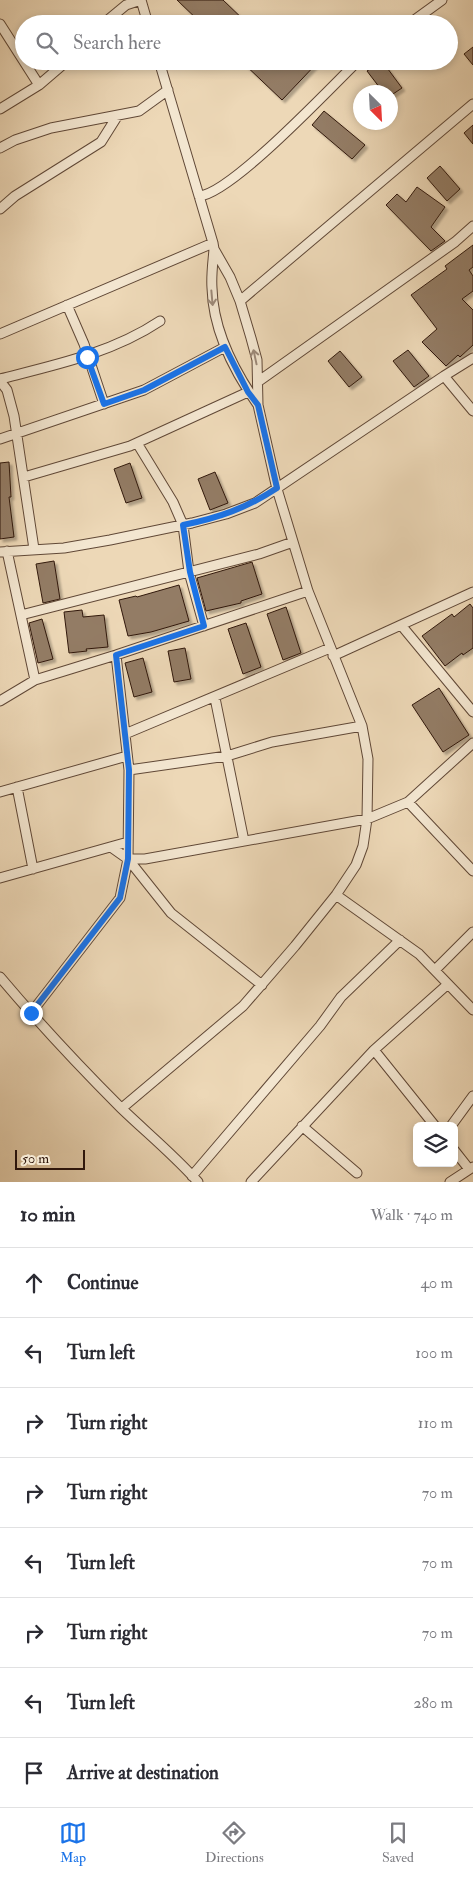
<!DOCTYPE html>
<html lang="en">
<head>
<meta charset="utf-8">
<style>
	body { margin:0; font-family:"IM FELL Double Pica",serif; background:#f2f2f3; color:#2b2b33 }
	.controls { position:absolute; right:15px; bottom:15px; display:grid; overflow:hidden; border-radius:8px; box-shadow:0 2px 8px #0003 }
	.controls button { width:45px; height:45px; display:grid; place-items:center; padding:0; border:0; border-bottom:1px solid #e1e1e2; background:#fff; color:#2b2b33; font:25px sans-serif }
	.compass { position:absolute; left:353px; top:85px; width:45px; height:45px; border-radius:50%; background:#fff; box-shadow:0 2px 8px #0003; rotate:156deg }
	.scale { position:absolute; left:15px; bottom:12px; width:70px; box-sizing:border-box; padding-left:5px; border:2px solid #31180c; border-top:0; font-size:14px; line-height:18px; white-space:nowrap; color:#31180c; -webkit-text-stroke:4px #f3e6d0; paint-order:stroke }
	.stop { position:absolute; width:15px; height:15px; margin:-11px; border:4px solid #1a73e8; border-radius:50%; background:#fff }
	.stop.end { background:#1a73e8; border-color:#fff; box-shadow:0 1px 5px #0008 }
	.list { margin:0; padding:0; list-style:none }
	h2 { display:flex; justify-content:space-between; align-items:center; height:65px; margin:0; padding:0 20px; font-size:21px }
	h2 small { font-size:16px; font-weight:400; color:#7c7c81 }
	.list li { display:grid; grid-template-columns:32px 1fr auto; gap:15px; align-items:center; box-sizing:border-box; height:70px; padding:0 20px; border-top:1px solid #e1e1e2 }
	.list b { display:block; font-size:19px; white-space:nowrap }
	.list em { font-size:16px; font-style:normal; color:#7c7c81 }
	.icon { flex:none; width:28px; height:28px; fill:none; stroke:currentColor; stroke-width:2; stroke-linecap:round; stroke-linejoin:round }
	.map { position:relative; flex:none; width:473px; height:1182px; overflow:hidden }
	.search { position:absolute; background:#fff; box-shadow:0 2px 8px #0003; left:15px; right:15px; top:15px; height:55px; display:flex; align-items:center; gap:12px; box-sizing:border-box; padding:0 18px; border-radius:28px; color:#7c7c81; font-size:19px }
	.sheet { height:625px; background:#fff }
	nav { display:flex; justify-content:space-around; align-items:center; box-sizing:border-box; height:70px; border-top:1px solid #e1e1e2; background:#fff; font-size:14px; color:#7c7c81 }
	nav a { display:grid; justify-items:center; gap:2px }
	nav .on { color:#1a73e8 }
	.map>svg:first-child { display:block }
</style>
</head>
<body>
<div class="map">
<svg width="473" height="1182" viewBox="0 0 473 1182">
	<defs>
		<filter id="shadow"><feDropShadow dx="3" dy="3" stdDeviation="1" flood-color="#0004"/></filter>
	</defs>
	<rect width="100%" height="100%" fill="#edd8b7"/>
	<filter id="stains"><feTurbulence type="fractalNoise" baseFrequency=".004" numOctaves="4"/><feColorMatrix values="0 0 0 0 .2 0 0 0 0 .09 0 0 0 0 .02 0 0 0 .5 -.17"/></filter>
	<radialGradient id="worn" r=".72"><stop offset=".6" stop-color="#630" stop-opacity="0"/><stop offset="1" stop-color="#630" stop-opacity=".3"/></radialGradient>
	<path fill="#937c65" stroke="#31180c" filter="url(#shadow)" d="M177 0H223L248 24H202Z
		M473 47V65L464 54Z
		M241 61H319L282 100Z
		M382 61 402 88 390 96V92H383L367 71Z
		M324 111 365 145 352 159 312 125Z
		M473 125V144L464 133Z
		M440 166 460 189 447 201 427 178Z
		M417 187 445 207 431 227 445 241 431 251 386 205 397 194 406 202Z
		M473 245V267L469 270 473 276V291L462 299 473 310V345L460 357 458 355 446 366 422 342 437 329 411 295 447 269 445 266Z
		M408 350 429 376 414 387 393 361Z
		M340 351 362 377 349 387 328 361Z
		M9 462 11 497H9L14 537 0 539V463Z
		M130 463 142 498 126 503 114 469Z
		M215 472 228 503 210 510 198 479Z
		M54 561 60 599 43 603 36 564Z
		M252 562 262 594 241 601V603L206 611 197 578Z
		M179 585 189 621 151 632 128 636 119 600 136 596 137 597Z
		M470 604 473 608V648L463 655 462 653 445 666 422 636 452 614 454 617Z
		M286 607 301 653 283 660 267 614Z
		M82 610 83 617 104 615 108 647 86 649 87 651 69 653 64 612Z
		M42 619 53 659 38 663 29 623Z
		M246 623 261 667 243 674 228 629Z
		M185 648 191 679 174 682 168 651Z
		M143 658 152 692 134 697 125 663Z
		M439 688 469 735 443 752 412 705Z"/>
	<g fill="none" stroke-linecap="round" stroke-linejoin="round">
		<g stroke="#604837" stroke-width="11">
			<path id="street" d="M141 0 148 24
				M0 24 39 85
				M103 24 126 5 141 0
				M409 24 442 0
				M159 61 213 243 214 249C213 262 211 275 212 288 213 330 234 371 258 405
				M0 109 39 85 67 61
				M0 148 15 140 51 128 139 111 168 90
				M199 196C231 194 331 87 358 61
				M0 209 15 196 101 142 118 115
				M240 301 473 104
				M67 305 84 344 104 404
				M0 334 213 243
				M444 376 473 411
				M0 379C55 365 112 353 160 321
				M0 381 7 390 14 416 34 549
				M259 381 455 242 473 226
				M0 439 144 390 225 347
				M137 443 173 502 183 525 189 572 204 626
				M24 477 130 446 248 392
				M7 551 35 680
				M0 552 64 548 110 540 192 523 226 514 255 503 444 376 473 358
				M21 615 259 554 293 542
				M401 625 473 712
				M333 656 473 592
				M215 698 244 841
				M0 701 35 680 116 655 308 591
				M125 734 330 648
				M129 770 227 756 272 742 362 726
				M17 787 33 869
				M0 792 127 756
				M408 802 473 871
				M111 847 128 859 171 913 262 985
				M128 859H145L367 819 408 802 473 743
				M0 878 128 842
				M336 895 419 954 473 1010
				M435 970 473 932
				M0 977C38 1022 79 1066 121 1108 147 1133 174 1155 198 1182
				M31 1013 120 898 128 859 129 770 116 655
				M374 1050 435 1126
				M122 1108 243 1006 295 946 336 895 356 865 363 846 367 819 368 759 362 726 308 591 277 489 258 405 257 360 251 338 240 301 230 277 214 249
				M302 1126 357 1173
				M451 1126 473 1096
				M454 1150 469 1169
				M192 1176 320 1026 341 997 400 940
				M251 1182 374 1050 448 984
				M450 1182 473 1167"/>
		</g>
		<use href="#street" stroke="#f3e6d0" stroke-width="9"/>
	</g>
	<defs><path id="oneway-shaft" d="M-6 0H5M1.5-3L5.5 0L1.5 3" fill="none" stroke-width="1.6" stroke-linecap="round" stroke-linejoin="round" transform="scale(1.25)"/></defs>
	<g stroke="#9c8978">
		<use href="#oneway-shaft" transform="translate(212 298) rotate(85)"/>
		<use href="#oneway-shaft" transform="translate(255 357) rotate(-102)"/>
	</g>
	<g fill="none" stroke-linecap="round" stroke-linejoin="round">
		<path stroke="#1a73e8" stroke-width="6" d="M31 1013 120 898 128 859 129 770 116 655 204 626 190 572 183 525C218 518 247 508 277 488L258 405 248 392 225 347 144 390 104 404 87 357"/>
	</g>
	<rect width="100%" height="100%" filter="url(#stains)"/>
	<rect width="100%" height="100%" fill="url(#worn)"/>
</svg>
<div class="controls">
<button><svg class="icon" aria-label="layers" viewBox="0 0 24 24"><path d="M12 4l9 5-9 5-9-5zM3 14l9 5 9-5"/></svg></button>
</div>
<svg class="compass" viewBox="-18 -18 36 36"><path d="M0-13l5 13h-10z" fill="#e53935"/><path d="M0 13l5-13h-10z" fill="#7c7c81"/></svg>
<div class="scale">50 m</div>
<div class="stop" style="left:87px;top:357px"></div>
<div class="stop end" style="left:31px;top:1013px"></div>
<div class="search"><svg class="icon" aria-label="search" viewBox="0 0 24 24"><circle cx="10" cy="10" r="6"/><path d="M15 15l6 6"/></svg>Search here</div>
</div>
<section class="sheet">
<h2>10 min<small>Walk · 740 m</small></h2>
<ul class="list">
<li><svg class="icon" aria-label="ahead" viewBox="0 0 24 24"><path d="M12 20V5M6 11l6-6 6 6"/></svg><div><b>Continue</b></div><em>40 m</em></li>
<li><svg class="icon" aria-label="left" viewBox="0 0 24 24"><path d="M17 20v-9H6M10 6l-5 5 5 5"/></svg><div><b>Turn left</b></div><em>100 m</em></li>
<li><svg class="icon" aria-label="right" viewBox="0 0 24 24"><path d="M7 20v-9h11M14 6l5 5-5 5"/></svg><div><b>Turn right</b></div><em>110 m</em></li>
<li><svg class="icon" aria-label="right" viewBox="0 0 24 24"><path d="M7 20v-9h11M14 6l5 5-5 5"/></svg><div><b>Turn right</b></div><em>70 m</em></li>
<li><svg class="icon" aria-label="left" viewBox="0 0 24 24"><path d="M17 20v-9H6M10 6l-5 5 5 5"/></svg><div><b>Turn left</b></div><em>70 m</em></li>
<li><svg class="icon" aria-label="right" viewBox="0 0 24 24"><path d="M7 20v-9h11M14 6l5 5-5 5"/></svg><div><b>Turn right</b></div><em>70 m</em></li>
<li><svg class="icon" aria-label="left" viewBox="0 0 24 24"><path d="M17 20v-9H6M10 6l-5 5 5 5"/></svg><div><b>Turn left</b></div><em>280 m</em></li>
<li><svg class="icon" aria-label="arrive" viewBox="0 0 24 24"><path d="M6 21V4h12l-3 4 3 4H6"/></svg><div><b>Arrive at destination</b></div></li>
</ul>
</section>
<nav>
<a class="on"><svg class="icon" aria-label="map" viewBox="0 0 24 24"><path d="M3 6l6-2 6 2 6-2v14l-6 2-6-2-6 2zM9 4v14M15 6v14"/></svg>Map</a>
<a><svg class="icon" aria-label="directions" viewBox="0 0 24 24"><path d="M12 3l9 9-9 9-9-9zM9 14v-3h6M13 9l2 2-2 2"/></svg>Directions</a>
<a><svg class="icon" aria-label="saved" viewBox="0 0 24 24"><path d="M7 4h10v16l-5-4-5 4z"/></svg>Saved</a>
</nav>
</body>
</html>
